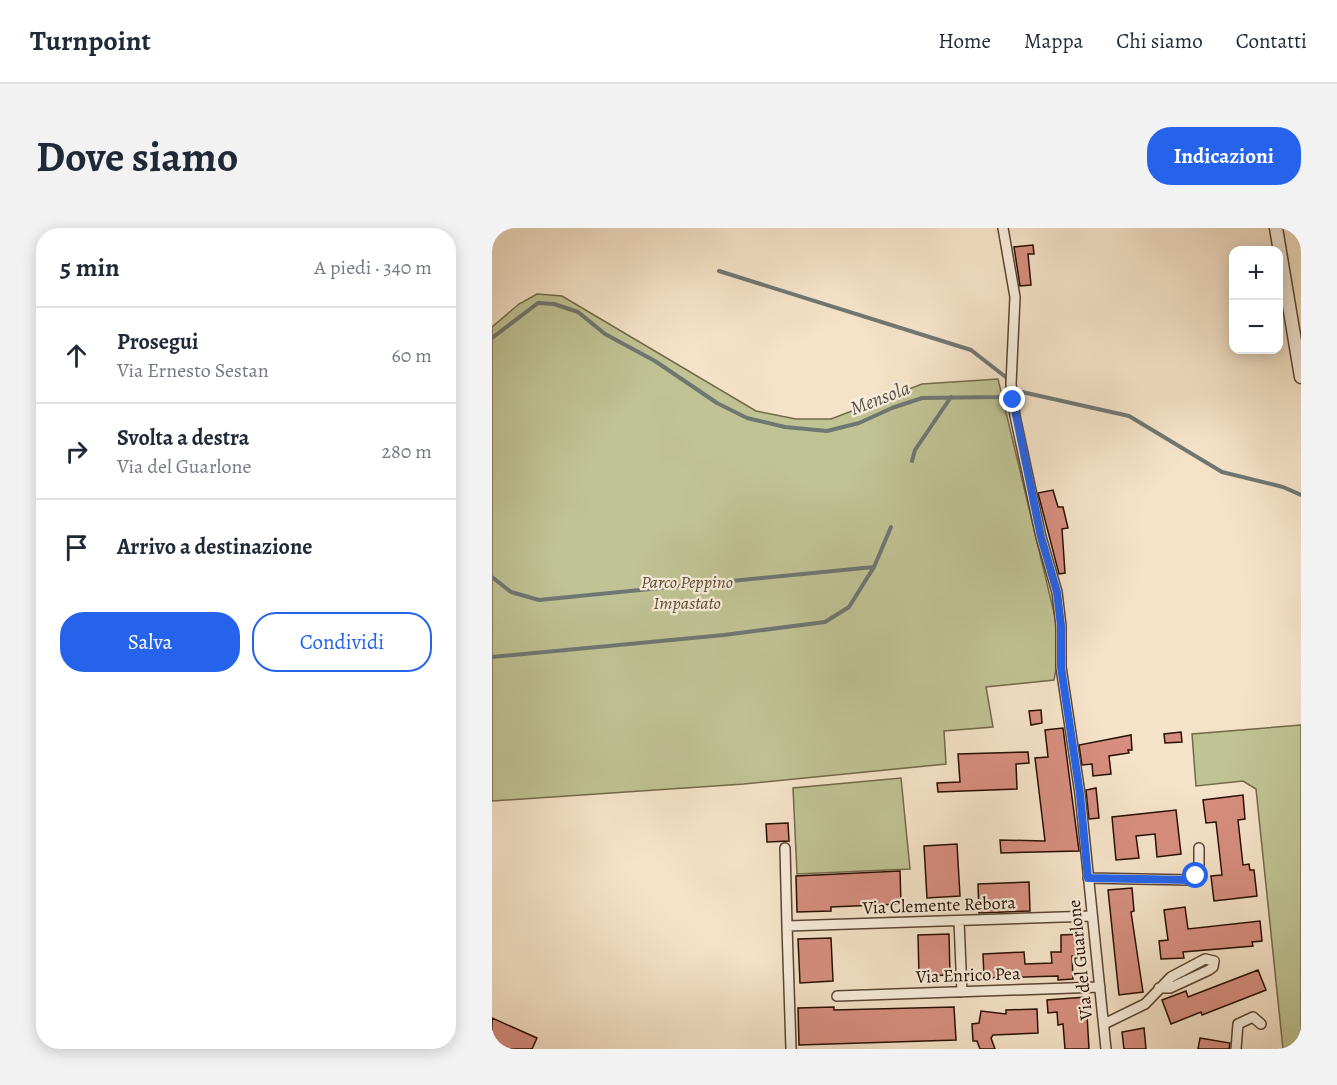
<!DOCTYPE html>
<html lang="it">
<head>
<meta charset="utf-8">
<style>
	body { margin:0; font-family:Alegreya,serif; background:#f2f2f3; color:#1f2937 }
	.controls { position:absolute; right:18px; top:18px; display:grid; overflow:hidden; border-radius:12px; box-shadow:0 3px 15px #0003 }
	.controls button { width:54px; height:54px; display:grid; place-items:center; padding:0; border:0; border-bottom:2px solid #e0e1e3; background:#fff; color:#1f2937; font:30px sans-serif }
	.stop { position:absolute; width:18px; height:18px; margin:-14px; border:4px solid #2563eb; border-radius:50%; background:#fff }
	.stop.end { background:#2563eb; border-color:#fff; box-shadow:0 2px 6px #0008 }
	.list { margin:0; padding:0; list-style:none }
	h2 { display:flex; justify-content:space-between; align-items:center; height:78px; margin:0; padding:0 24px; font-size:26px }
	h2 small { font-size:20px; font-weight:400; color:#747a83 }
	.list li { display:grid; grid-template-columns:39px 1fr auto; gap:18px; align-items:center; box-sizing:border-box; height:96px; padding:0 24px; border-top:2px solid #e0e1e3 }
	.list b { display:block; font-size:22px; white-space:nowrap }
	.list p { margin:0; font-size:20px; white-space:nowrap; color:#747a83 }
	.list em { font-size:20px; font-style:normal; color:#747a83 }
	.actions { display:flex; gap:12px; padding:18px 24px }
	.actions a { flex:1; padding:14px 0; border:2px solid #2563eb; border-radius:24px; text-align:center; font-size:21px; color:#2563eb }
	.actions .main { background:#2563eb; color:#fff }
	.icon { flex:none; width:33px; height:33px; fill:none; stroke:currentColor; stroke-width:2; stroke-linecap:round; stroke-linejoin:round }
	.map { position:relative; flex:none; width:809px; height:821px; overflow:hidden; border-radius:24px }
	header { display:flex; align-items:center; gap:36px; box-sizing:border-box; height:84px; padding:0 30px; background:#fff; border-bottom:2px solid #e0e1e3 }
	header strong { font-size:28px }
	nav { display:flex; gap:33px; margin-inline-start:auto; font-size:21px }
	.intro { display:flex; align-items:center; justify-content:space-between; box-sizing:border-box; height:144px; padding:0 36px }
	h1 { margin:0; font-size:42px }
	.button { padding:15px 27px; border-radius:24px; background:#2563eb; color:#fff; font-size:21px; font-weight:700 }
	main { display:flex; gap:36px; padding:0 36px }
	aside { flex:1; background:#fff; border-radius:24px; box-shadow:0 3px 15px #0003 }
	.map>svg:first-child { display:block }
</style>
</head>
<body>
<header>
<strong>Turnpoint</strong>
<nav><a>Home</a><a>Mappa</a><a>Chi siamo</a><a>Contatti</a></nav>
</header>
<div class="intro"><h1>Dove siamo</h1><a class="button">Indicazioni</a></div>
<main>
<aside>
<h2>5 min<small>A piedi · 340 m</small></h2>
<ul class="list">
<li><svg class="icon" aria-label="ahead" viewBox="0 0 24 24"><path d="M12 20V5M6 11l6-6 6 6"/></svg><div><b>Prosegui</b><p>Via Ernesto Sestan</p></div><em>60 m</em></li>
<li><svg class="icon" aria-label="right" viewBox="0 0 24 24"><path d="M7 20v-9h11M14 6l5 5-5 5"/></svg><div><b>Svolta a destra</b><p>Via del Guarlone</p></div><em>280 m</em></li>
<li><svg class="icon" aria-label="arrive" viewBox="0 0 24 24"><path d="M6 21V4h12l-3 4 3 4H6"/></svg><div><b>Arrivo a destinazione</b></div></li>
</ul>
<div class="actions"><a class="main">Salva</a><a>Condividi</a></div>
</aside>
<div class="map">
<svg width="809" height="821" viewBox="0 0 809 821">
	<rect width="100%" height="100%" fill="#f5e3c9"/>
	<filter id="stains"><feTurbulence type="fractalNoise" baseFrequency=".00333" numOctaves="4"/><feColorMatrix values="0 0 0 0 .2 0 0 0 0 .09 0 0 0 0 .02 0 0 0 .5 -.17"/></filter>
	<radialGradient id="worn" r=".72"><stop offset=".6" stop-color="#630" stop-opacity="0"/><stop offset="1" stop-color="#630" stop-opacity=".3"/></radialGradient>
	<path fill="#c0c394" stroke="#74694a" stroke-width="1.5" d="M45 66 70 68 264 183 304 191H339L430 156 506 151 569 414 562 452 494 459 501 499 452 503 454 536 252 556 0 573V99L27 76Z
		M809 497V821H791L764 561 751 553 704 558 700 506Z
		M409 550 418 641 305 646 301 560Z"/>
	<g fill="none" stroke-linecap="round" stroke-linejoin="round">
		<path stroke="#6f7773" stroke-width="4" d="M227 43 479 122 515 150V167
			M0 110 46 75 62 76 86 84 113 106 163 133 225 175 255 190 293 199 335 203 367 195 400 180 430 170 506 169 530 164 637 188 730 244 791 259 809 267
			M420 233 423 222 459 169
			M0 349 19 364 47 372 382 339
			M0 429 232 407 333 394 357 379 382 339 399 299"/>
	</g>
	<path fill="#d78e80" stroke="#280f00" stroke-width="1.5" d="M541 17 542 26H536L539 57 528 58 522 19Z
		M561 262 566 279H571L576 300 570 301 573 345 567 346 546 265Z
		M549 482 550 495 539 497 537 483Z
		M571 500 587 623 509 625 508 612 553 613 543 530 556 529 553 502Z
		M689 504 690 514 673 515 672 506Z
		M639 507 640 522H636L637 525 617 528 619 546 601 548 600 536 590 537 587 517Z
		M536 524 537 535 524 536 525 561 446 564 445 555 468 554 466 526Z
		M604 560 607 590 597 591 594 562Z
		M751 567 753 591 746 592 751 637 757 636 758 642H762L765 668 722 673 719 648 730 647 724 594 714 595 711 572Z
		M684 582 689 626 665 629 663 606 644 608 647 630 624 632 620 589Z
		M296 595 297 613 275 614 274 596Z
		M465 616 468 668 435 670 432 618Z
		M408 643 409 676 339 679V683L305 684 304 648Z
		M537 654 538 683 487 685 486 656Z
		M640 660 642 683 639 684 651 764 627 767 616 662Z
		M693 679 696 701 768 693 770 713 760 714 761 718 691 724 692 730 669 731 667 713 676 712 672 682Z
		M457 706 458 747 427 748 426 707Z
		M591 706 592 728H580L581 751 566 752V748L492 750 491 726 532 724 533 736 560 735 559 724H569V707Z
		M339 710 341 753 308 755 306 711Z
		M766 742 774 762 710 787 709 784 679 796 670 772 694 763 696 769Z
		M594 769 597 821H573L571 796 566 797 565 784 556 785 555 772Z
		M342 779V782L462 779 464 812 307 817 306 780Z
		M545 781 546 805 501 807 499 810 503 821H488L485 813H481L480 796 487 795 489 783 514 786V782Z
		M0 790 45 810 40 821H0Z
		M652 800 654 821H632L630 804Z
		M708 810 738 815 737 821H706Z"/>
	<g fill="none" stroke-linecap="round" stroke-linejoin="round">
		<g stroke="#5b4432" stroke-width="12">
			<path id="minor" d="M511 0 523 69 519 156 523 188 549 309 565 364 569 398V439L588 566 614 821
				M293 620 295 698 600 688
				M596 650 698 652 707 641V620
				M467 693 470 764
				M295 698 299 821
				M345 768 608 759
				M612 796 653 776 679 749 713 731 722 733 721 739 717 742 678 760H667
				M744 821 746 796 761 789 769 796"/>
		</g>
		<g stroke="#5b4432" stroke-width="15">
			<path id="tertiary" d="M784 0 809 149"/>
		</g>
		<use href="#minor" stroke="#f8eddc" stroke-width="9"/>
		<use href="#tertiary" stroke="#f8eddc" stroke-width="12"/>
	</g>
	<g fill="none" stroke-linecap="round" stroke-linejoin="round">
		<path stroke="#2563eb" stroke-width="8" d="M521 172 549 309 565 364 569 398V439L588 566 596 650 698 652 704 648"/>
	</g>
	<g text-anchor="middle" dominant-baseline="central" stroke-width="4.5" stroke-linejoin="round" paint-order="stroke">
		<g font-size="18" font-style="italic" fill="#5d4e34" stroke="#f8eddc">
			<text x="195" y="354">Parco Peppino<tspan x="195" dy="21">Impastato</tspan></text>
		</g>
		<g font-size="18" fill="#280f00" stroke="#f8eddc">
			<text transform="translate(447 677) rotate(-2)">Via Clemente Rebora</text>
			<text transform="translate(588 732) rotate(-96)">Via del Guarlone</text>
			<text transform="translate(476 747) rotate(-2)">Via Enrico Pea</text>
		</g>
		<g font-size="20" font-style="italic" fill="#58544c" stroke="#f8eddc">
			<text transform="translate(388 170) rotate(-21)">Mensola</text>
		</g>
	</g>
	<rect width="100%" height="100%" filter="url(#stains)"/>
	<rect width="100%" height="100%" fill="url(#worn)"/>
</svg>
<div class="controls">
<button>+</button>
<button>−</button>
</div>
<div class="stop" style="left:704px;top:648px"></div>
<div class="stop end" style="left:521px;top:172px"></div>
</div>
</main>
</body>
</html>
